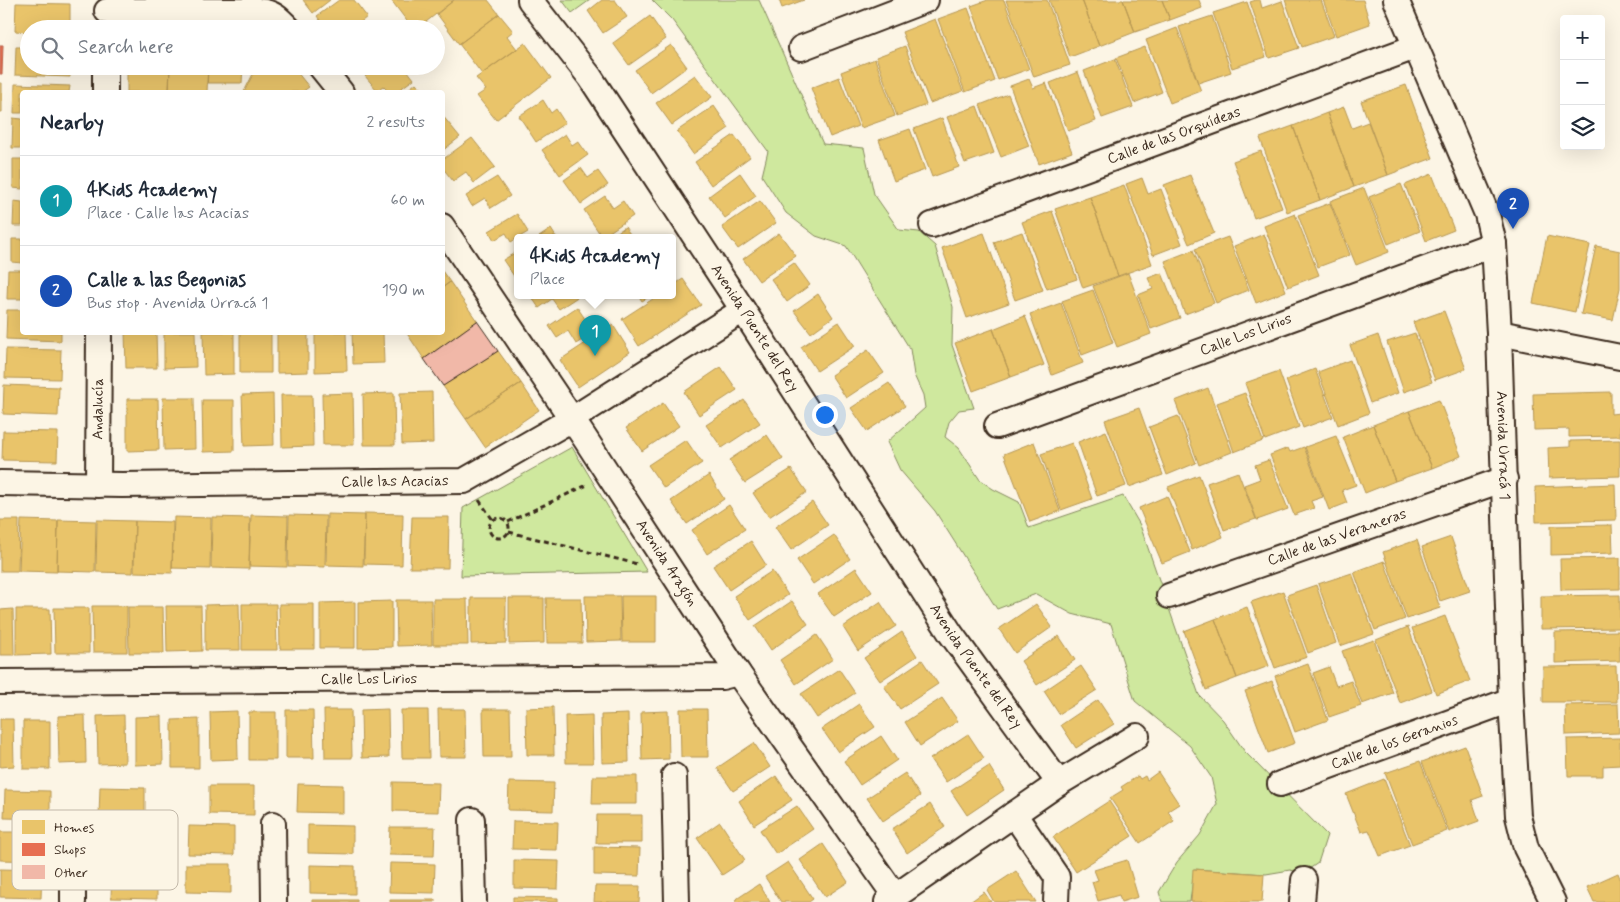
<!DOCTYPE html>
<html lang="en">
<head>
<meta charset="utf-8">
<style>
	body { margin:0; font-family:Mynerve,sans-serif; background:#f2f2f3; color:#1f2937 }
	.controls { position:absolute; right:15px; top:15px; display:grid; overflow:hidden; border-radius:5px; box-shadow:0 5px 20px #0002 }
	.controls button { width:45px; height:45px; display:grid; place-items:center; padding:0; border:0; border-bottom:1px solid #e0e1e3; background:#fff; color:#1f2937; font:25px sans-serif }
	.you { position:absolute; left:824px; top:414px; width:18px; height:18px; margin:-12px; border:4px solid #fff; border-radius:50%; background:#1a73e8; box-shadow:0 0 0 8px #1a73e833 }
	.badge { display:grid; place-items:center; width:32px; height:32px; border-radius:50%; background:#c8321e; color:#fff; font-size:16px; font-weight:700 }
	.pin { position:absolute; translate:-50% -41px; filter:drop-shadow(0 1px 2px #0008) }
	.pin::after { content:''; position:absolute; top:26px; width:18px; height:15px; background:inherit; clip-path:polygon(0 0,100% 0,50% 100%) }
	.popup { position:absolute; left:514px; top:234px; width:162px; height:65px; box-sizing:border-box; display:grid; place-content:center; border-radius:5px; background:#fff; filter:drop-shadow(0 1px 4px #0005); font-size:16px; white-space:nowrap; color:#747a83 }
	.popup b { font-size:19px; color:#1f2937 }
	.popup::after { content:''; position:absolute; left:50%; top:100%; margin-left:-10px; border:10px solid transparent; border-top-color:#fff }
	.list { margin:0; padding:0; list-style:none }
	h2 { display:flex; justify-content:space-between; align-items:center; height:65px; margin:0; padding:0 20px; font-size:21px }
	h2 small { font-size:16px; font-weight:400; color:#747a83 }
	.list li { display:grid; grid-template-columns:32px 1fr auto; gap:15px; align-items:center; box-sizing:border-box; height:90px; padding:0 20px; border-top:1px solid #e0e1e3 }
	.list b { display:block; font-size:19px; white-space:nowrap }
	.list p { margin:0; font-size:16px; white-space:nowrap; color:#747a83 }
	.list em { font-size:16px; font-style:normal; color:#747a83 }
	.icon { flex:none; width:28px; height:28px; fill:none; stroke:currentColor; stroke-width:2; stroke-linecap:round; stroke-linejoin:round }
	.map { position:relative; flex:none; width:1620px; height:902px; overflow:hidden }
	.search { position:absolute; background:#fff; box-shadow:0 5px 20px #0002; left:20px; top:20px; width:425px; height:55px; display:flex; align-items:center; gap:12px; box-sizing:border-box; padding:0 18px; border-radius:28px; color:#747a83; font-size:19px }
	.panel { position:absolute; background:#fff; box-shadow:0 5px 20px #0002; left:20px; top:90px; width:425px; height:245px; border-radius:5px }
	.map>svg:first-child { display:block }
</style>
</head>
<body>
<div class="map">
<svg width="1620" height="902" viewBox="0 0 1620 902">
	<rect width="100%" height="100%" fill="#fcf5e5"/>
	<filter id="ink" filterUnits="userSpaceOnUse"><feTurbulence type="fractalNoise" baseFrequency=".02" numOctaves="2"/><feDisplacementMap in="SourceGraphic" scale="10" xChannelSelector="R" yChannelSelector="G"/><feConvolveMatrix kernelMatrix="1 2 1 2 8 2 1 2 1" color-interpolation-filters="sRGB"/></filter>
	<g filter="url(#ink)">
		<path fill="#cfe89e" stroke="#85895e" d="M562 0H590L572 13Z
			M652 0H759L823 144 864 148 874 194 899 230 919 232 935 246 953 307 952 345 974 408 959 410 949 422 945 437 959 448 980 480 993 489 1019 502 1029 528 1123 496 1140 525 1199 695 1223 720 1245 752 1327 835 1318 863 1303 873 1290 870 1266 874 1194 869 1190 902H1162L1159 892 1177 862 1200 835 1217 804 1211 777 1190 746 1135 701 1111 624 1072 614 1036 594 997 609 935 511 900 470 887 442 925 408 923 395 914 375 910 349 846 246 816 236 786 213 762 176 768 151 672 20Z
			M572 447 647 572 461 576 463 508Z"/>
		<path fill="#e9c46a" stroke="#b59653" d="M303 0H330L313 13Z
			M339 0H354L367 17 352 29H342L338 24 332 29H326L317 16Z
			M391 0H454L417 29H413Z
			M454 0H488L499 14 459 44 437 14Z
			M602 0H615L627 17 603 33 588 11Z
			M779 0H804L782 8Z
			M988 0H1004L1029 69 998 80 971 6Z
			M1006 0H1047L1070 65 1034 77Z
			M1049 0H1082L1099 46 1070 57Z
			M1082 0H1123L1135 32 1099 46Z
			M1123 0H1162L1170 20 1135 32Z
			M1162 0H1199L1202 8 1170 20Z
			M1256 0H1260L1262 8 1282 1 1299 48 1269 58 1250 2Z
			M1285 0H1321L1334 36 1302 47Z
			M1323 0H1363L1370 24 1336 36Z
			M1247 2 1266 57 1232 68 1213 13Z
			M16 3 70 4V29H29V32L15 31Z
			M968 8 995 81 965 92 938 19Z
			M499 14 513 31 507 36 517 49 482 74 459 44Z
			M650 16 666 39 629 65 613 43Z
			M1212 16 1231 72 1198 83 1179 27Z
			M935 19 963 91 930 103 902 32Z
			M1177 28 1201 91 1170 103 1146 40Z
			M525 43 551 78 496 120 477 96 486 90 476 78Z
			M671 45 687 67 651 93 635 70Z
			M905 46 926 105 897 116 876 57Z
			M16 47H29V66H70V77L15 75Z
			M1145 47 1162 92 1134 103 1116 58Z
			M875 59 895 116 861 128 841 72Z
			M1115 59 1133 107 1102 118 1084 71Z
			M127 66H170L169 92H127Z
			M170 66H208L207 92H169Z
			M208 66H243L242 83H207Z
			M257 66H292L309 87 302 92H244Z
			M378 66H404L414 79 396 92H389L383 86 377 90 365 76Z
			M1078 72 1096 121 1068 131 1050 83Z
			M695 75 712 97 672 125 656 103Z
			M839 77 858 126 830 137 811 88Z
			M1029 79 1033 88 1046 83 1072 152 1039 164 1010 86Z
			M0 83H2V112H0Z
			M416 83 424 92H405Z
			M15 84 70 86 69 92H22V113H14Z
			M1406 85 1433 158 1388 175 1361 101Z
			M1008 94 1029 146 1001 157 980 105Z
			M543 100 551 113 556 109 565 123 536 142 519 116Z
			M714 106 729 128 693 154 677 131Z
			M977 106 994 153 965 163 947 117Z
			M1344 107 1352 128 1368 122 1388 175 1354 187 1327 113Z
			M1327 113 1354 187 1320 200 1293 126Z
			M442 115 460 137 442 151Z
			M13 118 22 119V148H12Z
			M942 118 959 167 932 177 914 129Z
			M1293 126 1320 200 1287 212 1260 138Z
			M910 129 925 170 894 181 879 140Z
			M565 134 572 145 578 141 588 155 560 175 542 150Z
			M734 135 750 157 711 185 695 162Z
			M472 138 495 167 474 183 466 172 453 181 442 167V160Z
			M1261 151 1282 208 1254 218 1233 161Z
			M13 159H22V189L13 188Z
			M581 168 588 178 598 171 608 185 581 204 564 180Z
			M740 173 756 196 725 218 709 196Z
			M1432 174 1454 230 1426 241 1405 185Z
			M1190 175 1214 233 1189 244 1164 185Z
			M497 177 510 196 491 208 485 198 472 206 466 196Z
			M1142 178 1148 194 1161 189 1182 244 1153 255 1126 184Z
			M1401 184 1420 231 1388 244 1369 197Z
			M1124 185 1152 264 1118 276 1090 197Z
			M1364 188 1389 252 1356 265 1330 201Z
			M605 196 613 208 623 201 633 216 602 237 584 210Z
			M1090 197 1118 276 1083 288 1055 209Z
			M14 201 22 202V226H13Z
			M760 201 776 223 738 249 722 227Z
			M1330 203 1350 255 1318 267 1298 215Z
			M1052 211 1077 279 1047 289 1022 222Z
			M517 214 528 232 511 242 506 233 494 240 489 231Z
			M1295 214 1319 275 1288 287 1264 226Z
			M625 227 632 237H610Z
			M551 229 556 237H539Z
			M1022 232 1043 290 1015 300 994 242Z
			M779 233 796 256 759 281 743 259Z
			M984 233 1009 303 967 318 942 248Z
			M1264 234 1286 291 1256 303 1234 246Z
			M1547 236 1590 245 1575 312 1533 303Z
			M1228 237 1249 290 1216 303 1195 249Z
			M12 239H22V263L12 262Z
			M1596 246 1620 251V288L1613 320 1581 314Z
			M1193 250 1214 303 1185 314 1165 261Z
			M518 251V282L503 260Z
			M794 263 810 285 787 302 771 279Z
			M8 270H22V299H7Z
			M442 271 450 282 442 288Z
			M1128 273 1151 334 1117 347 1093 286Z
			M1162 273 1180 318 1151 329 1138 295 1153 289 1148 278Z
			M683 279 701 305 639 346 622 319 659 295H672V286Z
			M450 282 477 321 424 359 406 332H442V288Z
			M1093 290 1113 343 1082 355 1062 301Z
			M818 294 833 317 811 333 794 311Z
			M533 295H579V296L559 309 552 299 539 308 531 296Z
			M638 295H652L642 301Z
			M1061 303 1083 363 1052 375 1030 314Z
			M577 307 594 332 576 344 568 331 557 338 549 326Z
			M7 310H22V332H61V341L6 339Z
			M1444 311 1466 369 1435 380 1413 322Z
			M1025 316 1044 365 1011 377 993 329Z
			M839 322 855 346 817 371 801 347Z
			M613 325 630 352 578 387 560 360Z
			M993 329 1011 377 973 391 955 343Z
			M125 332H156L157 368H126Z
			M164 332H195L196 367 164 368Z
			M203 332H234V374L204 375Z
			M240 332H271V373H240Z
			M277 332H308V372L277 373Z
			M315 332H346L347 371 315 372Z
			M352 332H383L384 363 353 364Z
			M1415 333 1432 382 1404 392 1387 342Z
			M1378 335 1398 393 1370 403 1350 345Z
			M6 349 61 350 60 379 5 378Z
			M868 350 884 373 846 398 831 375Z
			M498 351 521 383 466 419 443 386Z
			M1350 360 1369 413 1338 425 1318 372Z
			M721 367 737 390 699 415 684 392Z
			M1315 369 1333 417 1303 428 1286 380Z
			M1279 371 1299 427 1265 440 1245 383Z
			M521 383 539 410 485 447 466 419Z
			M889 383 905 406 867 431 851 408Z
			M4 385 59 387 58 416 3 414Z
			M1208 388 1232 452 1199 465 1175 401Z
			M432 392 433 443 402 444 400 393Z
			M1611 392V414L1620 413V436L1569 437V429L1534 430 1533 394Z
			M353 393 354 445H323L322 394Z
			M394 393 395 445H364L363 394Z
			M1245 393 1263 441 1234 452 1217 403Z
			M273 394 274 445 244 446 242 395Z
			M281 395H312L313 446 282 447Z
			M163 398H194L195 449 164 450Z
			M127 399H158L159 450 127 451Z
			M202 400H234V451L203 452Z
			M744 400 760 423 722 448 706 425Z
			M1439 400 1461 456 1432 468 1409 411Z
			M663 403 679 426 642 451 626 428Z
			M1139 408 1163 475 1129 487 1105 420Z
			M1409 411 1432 468 1395 481 1373 425Z
			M1178 416 1196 463 1167 475 1149 427Z
			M1373 425 1395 481 1365 493 1343 437Z
			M3 431 58 432 57 461 2 460Z
			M1106 431 1126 486 1097 496 1078 442Z
			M767 435 783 459 745 483 729 460Z
			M1336 436 1356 485 1342 490 1347 503 1329 510 1305 447Z
			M686 440 702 463 664 488 648 465Z
			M1620 440V476L1549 478 1548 448 1570 447V441Z
			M1034 442 1060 511 1030 522 1004 454Z
			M1072 443 1092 499 1061 510 1041 454Z
			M1304 447 1323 497 1311 501 1314 508 1294 515 1270 455 1288 448 1290 452Z
			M1269 460 1288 509 1257 520 1244 485 1260 479 1255 465Z
			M791 469 807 492 769 517 753 493Z
			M1238 472 1256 519 1224 530 1207 483Z
			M709 475 724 499 687 524 671 501Z
			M1199 475 1223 537 1192 550 1168 487Z
			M1615 484 1616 520 1536 522 1535 487Z
			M1167 496 1190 552 1162 563 1139 508Z
			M812 502 828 525 791 550 775 527Z
			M729 505 745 529 707 554 692 530Z
			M365 513 403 514 402 565 364 564Z
			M327 514 365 515 363 566 326 565Z
			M251 515 288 516 287 567 249 566Z
			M289 515 326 516 325 567 288 566Z
			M174 517 211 518 210 569 172 568Z
			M212 517 250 518 249 569 211 568Z
			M412 517H449L448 568H410Z
			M0 520H19L18 571H0Z
			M21 520 58 521 57 572 19 571Z
			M58 520 96 521 95 572 57 571Z
			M97 520 135 521 133 573 96 572Z
			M135 521 173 522 172 573 134 572Z
			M1612 525 1613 553 1551 555V526Z
			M834 535 850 559 813 584 797 560Z
			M1451 537 1470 591 1440 601 1422 547Z
			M1417 540 1440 608 1407 619 1383 552Z
			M751 541 766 565 729 590 713 566Z
			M1620 558V589L1561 590 1560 559Z
			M1384 561 1405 619 1375 630 1354 572Z
			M856 568 872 592 834 617 818 594Z
			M772 571 788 595 750 620 734 596Z
			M1352 573 1374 634 1340 646 1318 584Z
			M1316 585 1336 643 1308 653 1287 595Z
			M1283 591 1307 657 1275 668 1251 602Z
			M1620 595V628L1541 629V596Z
			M585 596H620L621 641 586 642Z
			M621 596H656V642H622Z
			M471 598H506V643L471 644Z
			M509 598H544V643L509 644Z
			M546 598H581L582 643H547Z
			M433 599H467L468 645H433Z
			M396 600H431L432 645 397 646Z
			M392 601V647L358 648V602Z
			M792 601 808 624 771 650 755 626Z
			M355 602V648H320V603Z
			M880 602 896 626 858 651 843 627Z
			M239 604 240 650H205V605Z
			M242 604H276L277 650H242Z
			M279 604H314V649H280Z
			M1036 604 1052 627 1015 653 999 629Z
			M92 606H127V652H93Z
			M166 606H201L202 651 167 652Z
			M128 607H163L164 653H129Z
			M1247 607 1269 666 1237 678 1215 619Z
			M54 608H89V653H55Z
			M13 609 14 655H0V610Z
			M16 609H50L51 654 16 655Z
			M1445 616 1470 681 1436 694 1412 628Z
			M1215 619 1237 678 1206 690 1184 631Z
			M1408 627 1432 691 1400 703 1376 640Z
			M1620 631V661L1555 663V632Z
			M902 632 917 656 880 681 864 658Z
			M817 635 833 659 796 684 780 660Z
			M1059 636 1075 660 1037 685 1021 661Z
			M1374 640 1393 693 1362 704 1342 651Z
			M922 660 938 684 900 709 884 686Z
			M1308 664 1328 720 1295 732 1275 676Z
			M1081 666 1097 690 1059 714 1044 691Z
			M1616 666 1617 702H1543V667Z
			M1329 667 1336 686 1351 681 1361 706 1329 717 1313 673Z
			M839 669 855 693 817 718 801 694Z
			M1272 681 1295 743 1268 753 1245 691Z
			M942 698 958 721 920 746 905 722Z
			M1098 700 1114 724 1076 748 1061 725Z
			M859 704 875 727 838 752 822 729Z
			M1618 704 1619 733 1566 735 1565 705Z
			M553 707 554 755H527L526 708Z
			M388 709 389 757 362 758 361 710Z
			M438 709H465L466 757H439Z
			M483 709H510L511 757H484Z
			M680 709H707L708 757H681Z
			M286 710H313L314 758H286Z
			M324 710H351L352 758H325Z
			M401 710H428L429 758H402Z
			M237 711 238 759 211 760 210 712Z
			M668 711 669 759 642 760 641 712Z
			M249 712H276V760H249Z
			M628 714 629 762 602 763 601 715Z
			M85 715 86 763 59 764 58 716Z
			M124 715 125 763 98 764 97 716Z
			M592 715 593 763H566L565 716Z
			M162 716 163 764 135 765V717Z
			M0 719H13L14 766 0 767Z
			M199 719V768H172V720Z
			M23 721H50V769H23Z
			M968 734 984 758 946 782 930 759Z
			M881 736 897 760 860 785 844 761Z
			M1620 738V765L1603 766V776H1568L1567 739Z
			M754 743 770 767 733 791 717 768Z
			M1465 746 1483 796 1472 800 1479 821 1449 832 1422 762Z
			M1420 761 1447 831 1412 844 1385 773Z
			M989 766 1004 790 967 815 951 791Z
			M1158 772 1179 804 1168 811 1174 821 1140 843 1110 798 1123 790 1121 787 1138 776 1140 779 1145 776 1147 780Z
			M905 773 920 796 883 821 867 798Z
			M593 776H637V804H592Z
			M776 776 792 800 754 825 739 801Z
			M1384 779 1410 845 1380 856 1369 830 1361 832 1346 794Z
			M393 782 439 783 438 812 393 811Z
			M509 782 554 783 553 811 508 810Z
			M298 784 343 785V813L297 812Z
			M209 786H254V815L209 814Z
			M100 787 145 788V816H99Z
			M5 790 50 791V819L4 818Z
			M1109 801 1132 836 1076 872 1053 837Z
			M930 804 945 827 907 853 892 829Z
			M797 806 813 829 776 854 760 830Z
			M597 815H642V843H596Z
			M513 821 558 822 557 850 512 849Z
			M720 822 745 860 722 875 697 838Z
			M308 825 353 826V854L308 853Z
			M189 826 234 827V855L188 854Z
			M390 827H435L434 856 389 855Z
			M0 832H41L40 861 0 860Z
			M114 832 159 833V861H114Z
			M823 844 848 882 825 897 800 860Z
			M594 847 640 848 639 876 594 875Z
			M514 860 559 861 558 889 514 888Z
			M1127 860 1138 897 1121 902 1119 895 1098 901 1092 882 1098 880 1094 870Z
			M788 862 813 899 809 902H781L765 877Z
			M390 863 435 864 434 893 389 892Z
			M186 864H231V893L186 892Z
			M310 865 355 866V894L310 893Z
			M0 869 42 870 41 898 0 897Z
			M112 869 157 870V899L111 898Z
			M1193 869 1264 874 1262 902H1191Z
			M1016 871 1036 902H994L987 890Z
			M1618 873 1620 878V902H1594L1587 887Z
			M759 884 770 902H736L735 900Z
			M595 886H640L639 902H594Z
			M984 892 991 902H970Z
			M513 897 558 898V902H513Z
			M312 900H357V902H312Z
			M390 900H435V902H390Z"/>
		<path fill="#e76f51" stroke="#b35a42" d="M0 45H3L2 74H0Z"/>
		<path fill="#f1b8a8" stroke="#3b2a1e" d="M477 321 498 351 443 386 424 359Z"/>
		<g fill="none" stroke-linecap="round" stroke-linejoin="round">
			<g stroke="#3b2a1e" stroke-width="28">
				<g id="minor">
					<path id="s1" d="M530 0 590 77 743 310 951 634 1059 783"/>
					<path id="s2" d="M1396 0 1487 214 1494 244 1499 333 1511 700 1518 816 1526 848 1553 902"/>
					<path d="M107 11H258C273 12 279 18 289 29"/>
					<path d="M801 48 926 0"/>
					<path d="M320 66 341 92"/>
					<path d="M105 92V66"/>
					<path id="s3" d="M932 225 1415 47"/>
					<path id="s4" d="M442 226 584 437 738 673 895 896"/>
					<path d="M1499 333 1620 357"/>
					<path id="s5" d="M997 426 1494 244"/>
					<path id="s6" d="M0 483 122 485 464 481 572 419 743 310"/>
					<path id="s7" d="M98 485 99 332"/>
					<path id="s8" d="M1169 596 1505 479"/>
					<path id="s9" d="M0 682 722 677 738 673"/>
					<path d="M674 776 677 902"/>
					<path id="s10" d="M1280 784 1511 700"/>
					<path d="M1014 814 1057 877 1056 902"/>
					<path d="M472 820 474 902"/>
					<path d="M273 824 274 902"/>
					<path d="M73 840V902"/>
					<path d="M887 902 1059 783 1137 736"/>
					<path d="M1302 902 1304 880"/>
				</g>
			</g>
			<path stroke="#3b2a1e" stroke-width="3" stroke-dasharray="5 4" stroke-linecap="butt" d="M479 500 493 520
				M489 528a10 10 0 1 1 20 0a10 10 0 1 1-20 0Z
				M508 522 587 485
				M509 532 637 564"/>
			<use href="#minor" stroke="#fcf5e5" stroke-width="24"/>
		</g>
	</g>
	<g text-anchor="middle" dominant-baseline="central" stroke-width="5" stroke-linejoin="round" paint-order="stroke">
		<g font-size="15" fill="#3b2a1e" stroke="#fcf5e5">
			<text stroke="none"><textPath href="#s3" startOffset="258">Calle de las Orquídeas</textPath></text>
			<text stroke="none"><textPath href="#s1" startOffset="398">Avenida Puente del Rey</textPath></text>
			<text stroke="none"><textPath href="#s5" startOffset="265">Calle Los Lirios</textPath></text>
			<text stroke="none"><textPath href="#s7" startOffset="76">Andalucía</textPath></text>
			<text stroke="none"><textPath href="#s2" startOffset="465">Avenida Urracá 1</textPath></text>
			<text stroke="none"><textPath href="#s6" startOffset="395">Calle las Acacias</textPath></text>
			<text stroke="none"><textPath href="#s8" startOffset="178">Calle de las Veraneras</textPath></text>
			<text stroke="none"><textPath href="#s4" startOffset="405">Avenida Aragón</textPath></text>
			<text stroke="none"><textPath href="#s1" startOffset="802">Avenida Puente del Rey</textPath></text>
			<text stroke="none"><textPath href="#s9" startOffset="369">Calle Los Lirios</textPath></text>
			<text stroke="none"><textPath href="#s10" startOffset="122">Calle de los Geranios</textPath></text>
		</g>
	</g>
	<rect x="12" y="810" width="166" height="80" rx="8" fill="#fcf5e5" stroke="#c2b8a9" stroke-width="1"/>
	<rect x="22" y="820" width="23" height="14" fill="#e9c46a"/>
	<rect x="22" y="843" width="23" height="13" fill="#e76f51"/>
	<rect x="22" y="865" width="23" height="14" fill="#f1b8a8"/>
	<g font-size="14" fill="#3b2a1e">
		<text x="54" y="832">Homes</text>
		<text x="54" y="854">Shops</text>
		<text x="54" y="877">Other</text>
	</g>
</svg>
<div class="controls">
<button>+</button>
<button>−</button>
<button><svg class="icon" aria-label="layers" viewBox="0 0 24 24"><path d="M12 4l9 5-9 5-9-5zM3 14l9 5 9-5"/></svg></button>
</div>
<div class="you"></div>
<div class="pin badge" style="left:595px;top:356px;background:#0f9aa8">1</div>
<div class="popup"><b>4Kids Academy</b>Place</div>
<div class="pin badge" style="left:1513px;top:229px;background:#1a4fb4">2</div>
<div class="search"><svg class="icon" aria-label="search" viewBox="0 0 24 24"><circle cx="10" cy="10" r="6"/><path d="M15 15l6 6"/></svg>Search here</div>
<section class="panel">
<h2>Nearby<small>2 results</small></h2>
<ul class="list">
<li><span class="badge" style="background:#0f9aa8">1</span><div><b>4Kids Academy</b><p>Place · Calle las Acacias</p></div><em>60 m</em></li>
<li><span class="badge" style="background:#1a4fb4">2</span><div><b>Calle a las Begonias</b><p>Bus stop · Avenida Urracá 1</p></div><em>190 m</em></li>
</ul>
</section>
</div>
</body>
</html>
